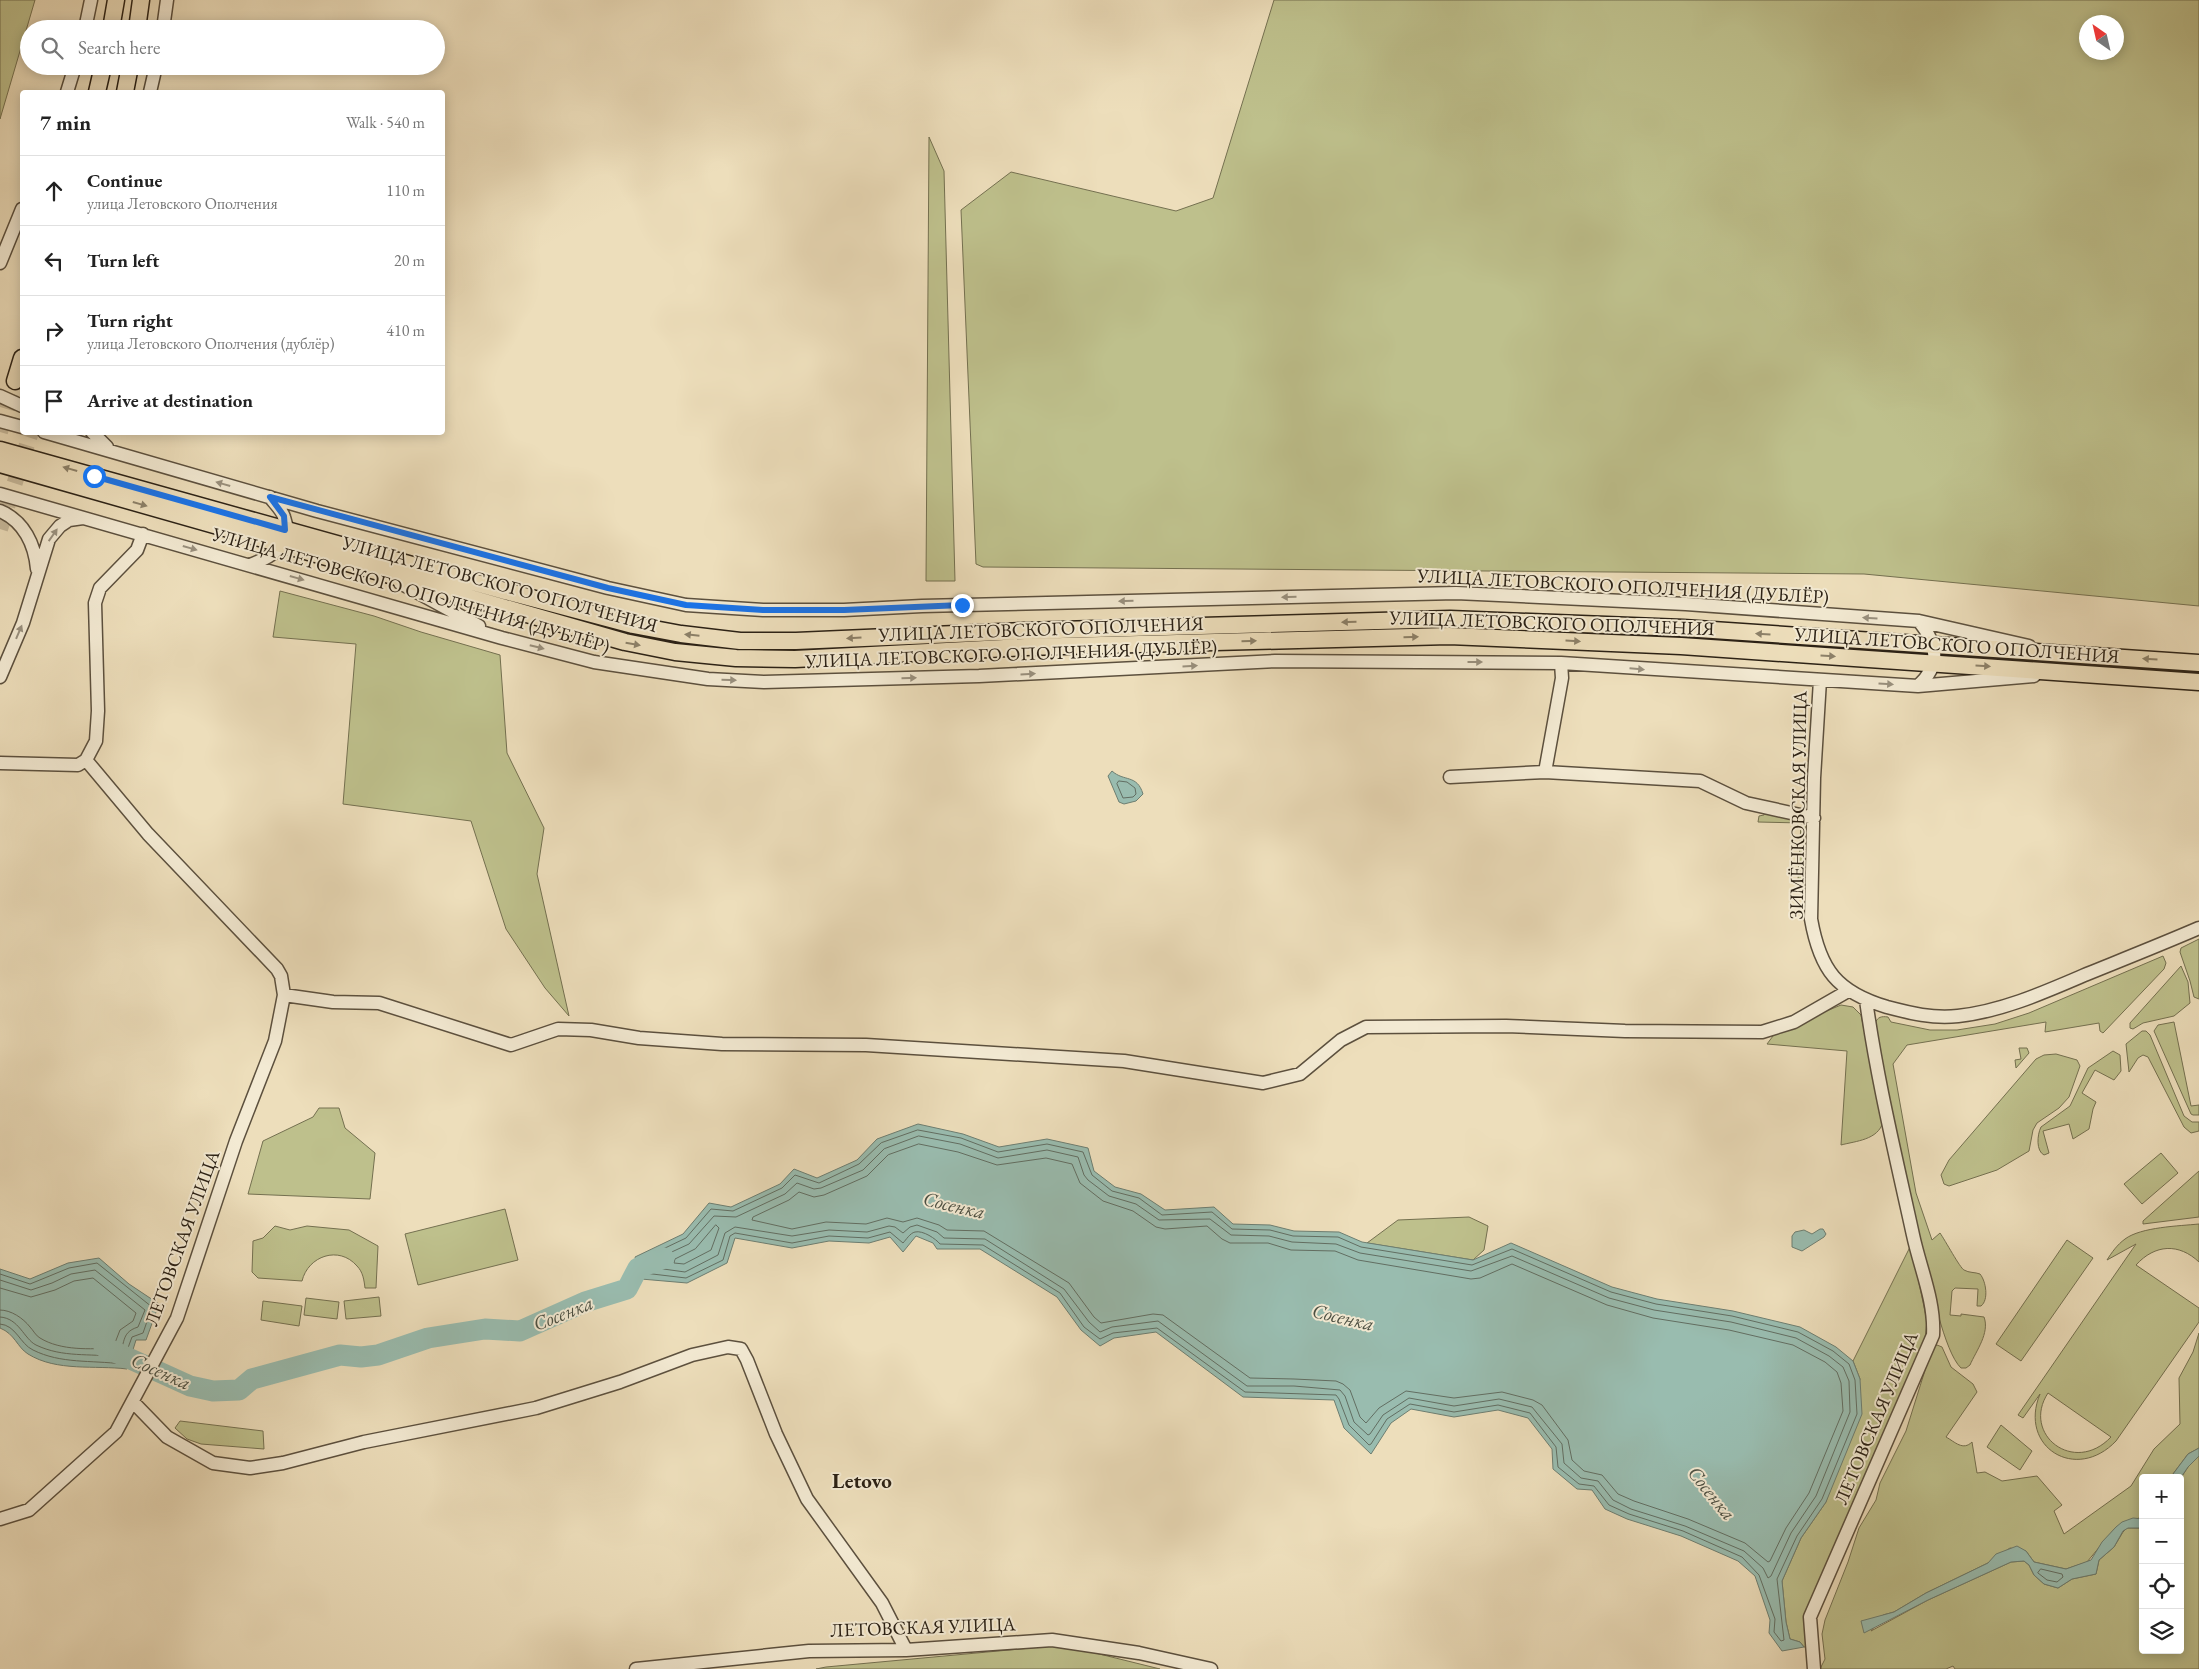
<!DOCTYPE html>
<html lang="en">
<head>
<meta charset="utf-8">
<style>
	body { margin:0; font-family:"EB Garamond",serif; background:#f2f2f2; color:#222 }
	.controls { position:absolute; right:15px; bottom:15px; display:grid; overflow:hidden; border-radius:5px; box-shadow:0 2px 12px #0003 }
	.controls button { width:45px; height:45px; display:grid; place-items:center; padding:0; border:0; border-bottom:1px solid #e0e0e0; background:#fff; color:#222; font:25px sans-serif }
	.compass { position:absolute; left:2079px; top:15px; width:45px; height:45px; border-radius:50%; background:#fff; box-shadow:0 2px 12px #0003; rotate:326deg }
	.stop { position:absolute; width:15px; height:15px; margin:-11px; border:4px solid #1a73e8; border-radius:50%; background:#fff }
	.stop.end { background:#1a73e8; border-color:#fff; box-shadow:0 1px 5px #0008 }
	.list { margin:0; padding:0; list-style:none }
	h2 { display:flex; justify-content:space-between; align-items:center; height:65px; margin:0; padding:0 20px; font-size:21px }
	h2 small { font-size:16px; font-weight:400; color:#767676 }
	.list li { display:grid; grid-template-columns:32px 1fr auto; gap:15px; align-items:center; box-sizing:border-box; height:70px; padding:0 20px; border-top:1px solid #e0e0e0 }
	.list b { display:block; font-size:19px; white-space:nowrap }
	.list p { margin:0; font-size:16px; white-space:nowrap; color:#767676 }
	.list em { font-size:16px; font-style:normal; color:#767676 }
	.icon { flex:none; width:28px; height:28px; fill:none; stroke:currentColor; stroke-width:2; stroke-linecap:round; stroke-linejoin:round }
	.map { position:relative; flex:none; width:2199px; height:1669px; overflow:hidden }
	.search { position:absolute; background:#fff; box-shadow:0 2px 12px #0003; left:20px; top:20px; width:425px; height:55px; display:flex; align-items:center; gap:12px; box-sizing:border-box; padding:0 18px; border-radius:28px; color:#767676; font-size:19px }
	.panel { position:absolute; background:#fff; box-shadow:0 2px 12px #0003; left:20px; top:90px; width:425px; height:345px; border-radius:5px }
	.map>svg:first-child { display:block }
</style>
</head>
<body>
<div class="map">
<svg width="2199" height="1669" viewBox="0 0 2199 1669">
	<rect width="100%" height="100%" fill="#eddebb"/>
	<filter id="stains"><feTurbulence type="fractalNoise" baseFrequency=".004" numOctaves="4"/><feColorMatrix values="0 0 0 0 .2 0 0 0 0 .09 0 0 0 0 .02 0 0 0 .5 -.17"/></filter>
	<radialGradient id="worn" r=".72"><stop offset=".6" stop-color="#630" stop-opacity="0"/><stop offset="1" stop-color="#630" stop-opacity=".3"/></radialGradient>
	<path fill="#bec08c" stroke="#747050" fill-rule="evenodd" d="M0 0H35L0 119Z
		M1274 0H2199V606L1864 574 983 567 976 564 961 210 1011 172 1176 211 1213 198ZM2086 22H2116V52H2086Z
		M929 137 944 171 955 581H926Z
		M280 591 374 616 421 632 500 655 507 753 544 828 537 874 569 1016 545 988 506 929 471 821 343 804 356 644 273 637Z
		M1765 811 1807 822V879L1798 880 1801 823 1758 822 1759 816 1764 815Z
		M2199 939V999L2194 997 2190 981 2180 952 2181 948Z
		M2163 956 2166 963 2164 969 2103 1033 2100 1031 2099 1023 2045 1032 2046 1022 1907 1045 1893 1064 1916 1193 1932 1240 1940 1233C1945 1240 1960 1268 1964 1270 1969 1273 1975 1272 1980 1274 1986 1281 1989 1300 1981 1306H1977L1978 1289 1955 1288 1952 1291 1950 1315 1961 1316V1314L1984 1317C1990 1333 1976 1351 1970 1365L1966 1368H1961C1944 1352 1930 1281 1924 1257 1906 1179 1889 1101 1875 1023 1878 1017 1881 1016 1888 1017L1891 1022 1930 1030H1957L1995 1024 2029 1013Z
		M2181 966 2188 982 2190 1003 2174 1016 2143 1023 2133 1029 2130 1028V1023Z
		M1841 1005 1853 1007 1861 1015 1883 1122C1878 1140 1856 1141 1841 1145L1847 1051 1767 1044 1776 1032Z
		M2174 1022 2191 1106 2199 1105V1115H2193L2191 1114 2154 1031 2158 1025Z
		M2142 1031H2146L2150 1035 2184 1116 2192 1122H2199V1131L2191 1133 2184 1127 2148 1057 2143 1055 2138 1058 2129 1072 2126 1044Z
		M2019 1048H2027L2029 1053 2016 1068 2015 1060 2021 1059Z
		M2113 1051 2120 1055 2121 1071 2114 1080 2095 1070 2082 1093 2096 1102 2093 1109 2089 1129 2073 1139 2069 1124 2043 1131 2049 1153 2044 1155C2036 1151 2037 1135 2041 1127L2070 1106 2088 1068Z
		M2056 1054 2077 1060 2080 1066 2069 1097 2059 1108 2037 1123 2033 1130 2029 1151 1997 1170 1949 1186 1944 1184 1941 1175 1949 1160 2036 1059 2044 1055Z
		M319 1108H339L345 1128 375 1153 370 1199 248 1194 263 1141 313 1117Z
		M2161 1153 2178 1173 2142 1204 2124 1184Z
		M2199 1171V1217L2143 1224V1221Z
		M505 1209 518 1260 418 1285 405 1234Z
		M1469 1217 1488 1226 1484 1250 1473 1260 1367 1243 1398 1220Z
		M2199 1224V1262C2179 1243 2155 1244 2136 1265L2199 1308V1322L2116 1441C2076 1483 2018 1447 2040 1394L2023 1418 2018 1415 2136 1244 2107 1260C2112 1252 2117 1245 2125 1239 2141 1227 2179 1226 2199 1224ZM2048 1393 2111 1437C2074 1476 2021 1434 2048 1393Z
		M275 1226 290 1230 307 1226 349 1230 378 1246 376 1288H365C364 1280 363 1272 357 1266 339 1245 308 1256 302 1281L258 1278 252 1272 253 1241 263 1238Z
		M2067 1240 2093 1258 2021 1361 1996 1344Z
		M1911 1245 1927 1321 1925 1339 1805 1614 1807 1647H1804L1800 1642 1790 1639 1786 1622 1782 1581 1801 1538 1826 1502 1860 1379 1853 1361Z
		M379 1297 381 1316 346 1319 344 1301Z
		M306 1298 339 1302 337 1319 304 1315Z
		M263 1301 302 1306 299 1326 261 1320Z
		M2199 1333V1448L2188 1454 2170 1478H2143V1519L2139 1518 2116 1527 2087 1562 2066 1569 2034 1562 2026 1551 2010 1548 1988 1563 1926 1593 1894 1612 1883 1615 1871 1631 1928 1600 2011 1562 2024 1561 2029 1565 2034 1575 2044 1584 2058 1588 2072 1579 2096 1574 2099 1560 2114 1547 2123 1532 2127 1528H2143V1650H2180V1479L2188 1467 2199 1456V1669H1955L1953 1666 1946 1669H1820L1825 1659 1822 1634 1825 1620 1848 1562 1859 1528 1876 1500 1880 1483 1906 1431 1932 1348 1937 1345 1942 1347 1951 1367 1973 1384 1977 1392 1946 1437C1955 1442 1963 1451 1972 1442L1977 1473 1985 1472 2002 1481 2037 1476 2062 1505 2054 1511 2064 1534 2131 1486 2154 1449 2180 1424 2179 1378 2193 1352Z
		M180 1421 263 1431 264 1449 201 1444 187 1439 175 1428Z
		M2001 1425 2032 1451 2020 1470 1987 1447Z
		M1063 1645 1160 1669H816L826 1667Z"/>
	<path fill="#99bcaf" stroke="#6d7e71" d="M1112 771C1124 782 1137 774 1143 794L1136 801 1124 804 1119 802 1108 776Z
		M918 1124 963 1134 999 1147 1047 1139 1088 1148 1094 1171 1115 1187 1141 1194 1165 1210 1214 1207 1233 1224 1270 1225 1294 1231 1339 1232 1362 1242 1473 1260 1511 1243 1612 1287 1657 1299 1733 1311 1800 1327 1836 1347 1853 1361 1860 1379 1862 1414 1826 1502 1801 1538 1782 1581 1786 1622 1790 1639 1800 1642 1804 1647 1782 1651 1769 1633 1770 1620 1755 1576 1738 1561 1681 1536 1627 1519 1605 1509 1592 1490 1577 1489 1553 1469 1552 1449 1528 1418 1498 1410 1454 1417 1411 1409 1391 1423 1371 1454 1344 1428 1334 1400 1243 1397 1156 1332 1114 1338 1100 1346 1081 1330 1057 1297 980 1249H937L933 1243 916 1236 903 1252 890 1237 869 1243 829 1241 792 1248 735 1238 727 1263 687 1283 641 1279 635 1257 683 1234 709 1203 731 1207 780 1184 794 1169 817 1178 857 1160 877 1139Z
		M1820 1229H1823L1826 1234 1824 1237 1802 1251 1792 1247V1236L1795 1232 1804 1230 1812 1234Z
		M99 1258 129 1284 159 1304 146 1340H136L127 1369C95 1365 57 1372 28 1354 17 1347 15 1334 0 1328V1269L30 1279 68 1263Z
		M2199 1448V1456L2188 1467 2180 1479 2170 1478 2188 1454Z
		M2133 1518 2143 1519V1528H2128L2123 1531 2114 1547 2099 1560 2096 1574 2072 1579 2058 1588 2044 1584 2034 1575 2029 1565 2024 1561 2011 1562 1928 1600 1864 1633 1861 1621 1894 1612 1926 1593 1988 1563 1996 1554 2017 1546 2026 1551 2034 1562 2066 1569 2091 1560 2102 1542 2116 1527 2122 1522Z"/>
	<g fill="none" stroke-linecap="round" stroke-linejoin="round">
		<path stroke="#626e62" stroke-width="1" d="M1119 781 1127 782 1135 788 1136 794 1133 797 1123 798 1117 784Z
			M918 1130 961 1138 998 1152 1047 1144 1083 1152 1092 1175 1112 1191 1139 1198 1162 1215 1212 1212 1232 1229 1270 1230 1293 1236 1338 1237 1361 1247 1472 1265 1512 1249 1611 1292 1656 1304 1732 1316 1798 1332 1833 1351 1849 1364 1855 1380 1857 1414 1822 1499 1797 1536 1777 1579 1784 1640 1781 1641 1774 1632 1775 1619 1759 1575 1742 1557 1683 1531 1629 1514 1609 1505 1594 1486 1579 1484 1558 1467 1556 1447 1530 1413 1498 1405 1454 1412 1410 1404 1387 1419 1371 1444 1369 1445 1349 1425 1339 1399 1336 1395 1245 1392 1157 1328 1113 1333 1100 1339 1084 1327 1060 1293 983 1245 940 1244C936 1239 923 1230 915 1232 910 1233 906 1240 903 1243L890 1232 868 1238 829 1236 792 1243 735 1233 730 1236 723 1260 686 1278 644 1273 642 1259 686 1238 711 1209 733 1211 782 1188 795 1175 819 1183 859 1164 881 1143Z
			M919 1136 960 1144 998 1158 1047 1150 1078 1157 1084 1175 1088 1180 1109 1196 1136 1204 1159 1220 1210 1219 1231 1235 1269 1236 1292 1242 1336 1244 1360 1253 1471 1271 1512 1256 1609 1298 1654 1310 1731 1322 1796 1338 1829 1356 1843 1367 1849 1381 1850 1412 1816 1496 1791 1533 1771 1576 1768 1578 1763 1568 1744 1551 1685 1526 1631 1509 1613 1500 1598 1481 1581 1478 1564 1463 1562 1444 1532 1407 1499 1399 1454 1406 1409 1398 1383 1415 1370 1434 1368 1435 1354 1422 1345 1396 1340 1390 1294 1386H1247L1158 1321 1112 1327 1100 1332 1089 1322 1064 1289 985 1239 944 1238 937 1232 917 1225 910 1227 903 1233 895 1227 889 1226 867 1232 829 1230 792 1236 735 1227 725 1233 718 1255 685 1272 649 1267 650 1262 689 1244 714 1216 736 1217 785 1194 797 1183 814 1189 821 1188 863 1170 884 1149Z
			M919 1144 958 1152 997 1165 1046 1158 1072 1164 1080 1183 1103 1201 1133 1211 1156 1227 1165 1229 1207 1226 1222 1239 1230 1243H1268L1291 1250 1335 1251 1358 1260 1471 1279 1480 1278 1512 1264 1607 1305 1653 1318 1729 1330 1793 1345 1825 1362 1837 1372 1841 1383 1843 1411 1809 1493 1786 1528 1770 1561 1768 1562 1745 1543 1688 1519 1634 1501 1618 1494 1602 1475 1584 1471 1572 1460 1568 1440 1542 1405 1533 1400 1502 1392 1454 1398 1406 1391 1379 1408 1366 1423 1360 1417 1350 1390 1343 1384 1336 1381 1294 1379 1250 1378 1163 1315 1153 1314 1101 1323 1094 1317 1069 1283 984 1231 947 1230 939 1225 917 1218 903 1222 887 1218 866 1224 826 1222 792 1229 752 1220 753 1217 789 1200 799 1192 814 1197 824 1195 867 1176 888 1155Z
			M716 1225 719 1228 711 1250 684 1264 674 1263 675 1259 695 1249Z
			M0 1274 30 1284 69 1268 97 1263 152 1307 143 1333 132 1337 122 1364C91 1360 61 1364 33 1350 20 1344 16 1325 0 1324
			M0 1280 31 1290 52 1283 71 1274 95 1270 145 1310 138 1327C119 1333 127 1345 117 1357 90 1353 63 1358 36 1345 24 1339 19 1318 0 1317
			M0 1288 31 1297 55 1290 74 1281 93 1278 136 1313 133 1321 120 1330 113 1348C91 1349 61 1351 40 1338 36 1336 33 1330 30 1327 23 1318 11 1310 0 1310
			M2041 1569 2062 1574 2063 1577 2057 1582 2047 1580 2038 1573Z"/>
		<path stroke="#99bcaf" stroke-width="21" d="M104 1347 190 1386 213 1391 239 1390 252 1379 340 1355 361 1357 378 1355 428 1338 485 1329 520 1331 585 1302 627 1289 638 1268 664 1258"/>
		<path stroke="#c6b89a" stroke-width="16" stroke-dasharray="16 8" stroke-linecap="butt" d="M0 432 15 381
			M0 529 31 432"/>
		<g stroke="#5c503e" stroke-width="15">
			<path id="minor" d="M85 29 91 0
				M163 29 167 0
				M67 92 75 66
				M150 92 156 66
				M0 263 22 209
				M0 396 22 406
				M0 421 22 427
				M44 432 317 511 608 588 686 605 763 610H844L922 606 1456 593 1686 604 1919 621 2029 646
				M92 432 107 447
				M0 494 502 638 594 662 708 679 764 682 979 676 1275 661 1561 663 1918 686 2034 676
				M0 511C24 521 35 545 37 569
				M250 565C271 557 294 545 284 517 282 510 274 503 270 497
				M400 583 479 626
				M0 677 23 623 49 539 60 526 69 520 83 518
				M1820 680 1814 778 1811 919C1820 970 1837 992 1887 1007 1910 1013 1933 1019 1958 1016 2003 1011 2045 992 2087 974 2124 959 2162 944 2199 928
				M1918 686C1941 665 1938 645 1919 621
				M0 763 78 765 86 760 96 741 98 711 95 603 100 588 137 550 143 534
				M1545 772 1562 678 1561 663
				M1450 777 1545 772 1700 781 1746 803 1814 818
				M284 995 333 1002 379 1003 511 1045 558 1029 591 1030 639 1038 722 1044 866 1045 1124 1061 1263 1083 1300 1074 1341 1040 1366 1027 1506 1026 1625 1031 1762 1032 1794 1022 1848 991
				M133 1402 167 1437 213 1463 250 1468 283 1463 364 1442 536 1408 620 1382 692 1355 728 1347 741 1349 747 1360 776 1434 807 1499 882 1603 906 1650
				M0 1519 29 1510 116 1432 177 1318 236 1141 275 1041 284 995 281 976 277 969 148 834 86 760
				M636 1669 809 1651 906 1650 1052 1640 1139 1653 1211 1669
				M1814 1669 1810 1617 1933 1335C1935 1301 1920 1268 1913 1235 1896 1157 1877 1080 1866 1000"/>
		</g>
		<g stroke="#2b2115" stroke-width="19">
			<path id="major" d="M111 29 116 0
				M137 29 141 0
				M97 92 103 66
				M125 92 130 66
				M15 381 22 358
				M0 450 505 591 633 625 681 634 740 641H796L1024 631 1450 619 1683 628 2199 663
				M0 464 625 642 675 652 736 658 795 659 1025 647 1449 636 1681 646 2199 682"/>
		</g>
		<use href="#minor" stroke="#f3ead3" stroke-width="12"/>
		<use href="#major" stroke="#eddebb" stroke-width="16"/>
	</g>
	<defs><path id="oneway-solid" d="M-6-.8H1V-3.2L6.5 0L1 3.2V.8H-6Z" transform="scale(1.25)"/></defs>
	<g fill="#8c8068">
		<use href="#oneway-solid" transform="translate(70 469) rotate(-164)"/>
		<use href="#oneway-solid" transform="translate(140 504) rotate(16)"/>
		<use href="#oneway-solid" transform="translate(1349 622) rotate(178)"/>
		<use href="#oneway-solid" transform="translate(1763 634) rotate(-176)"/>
		<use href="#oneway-solid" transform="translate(692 635) rotate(-174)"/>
		<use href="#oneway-solid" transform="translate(1411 637) rotate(-2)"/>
		<use href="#oneway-solid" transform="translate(854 638) rotate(177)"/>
		<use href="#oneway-solid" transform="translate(1249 641) rotate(-2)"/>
		<use href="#oneway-solid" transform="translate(1573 641) rotate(3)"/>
		<use href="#oneway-solid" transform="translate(633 644) rotate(10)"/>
		<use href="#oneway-solid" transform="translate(1828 656) rotate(4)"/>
		<use href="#oneway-solid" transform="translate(2150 659) rotate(-176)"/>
		<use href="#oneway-solid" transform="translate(1983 666) rotate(3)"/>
	</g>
	<g fill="#99907e">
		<use href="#oneway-solid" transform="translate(223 484) rotate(-164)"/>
		<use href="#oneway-solid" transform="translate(53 535) rotate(-55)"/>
		<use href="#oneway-solid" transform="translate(190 548) rotate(16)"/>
		<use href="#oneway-solid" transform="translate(297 578) rotate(16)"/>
		<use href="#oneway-solid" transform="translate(1289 597) rotate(179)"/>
		<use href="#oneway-solid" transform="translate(1126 601) rotate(179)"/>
		<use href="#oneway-solid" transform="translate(1870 618) rotate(-176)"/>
		<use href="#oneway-solid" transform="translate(19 632) rotate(-67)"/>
		<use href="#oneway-solid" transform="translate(537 647) rotate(14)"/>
		<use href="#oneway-solid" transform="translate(1475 662)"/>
		<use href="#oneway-solid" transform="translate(1190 666) rotate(-3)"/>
		<use href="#oneway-solid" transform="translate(1637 669) rotate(5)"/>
		<use href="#oneway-solid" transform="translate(1028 674) rotate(-3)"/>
		<use href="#oneway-solid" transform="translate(909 678) rotate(-2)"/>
		<use href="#oneway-solid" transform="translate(729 680) rotate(2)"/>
		<use href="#oneway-solid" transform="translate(1886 684) rotate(4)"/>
	</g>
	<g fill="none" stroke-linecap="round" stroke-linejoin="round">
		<path stroke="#1a73e8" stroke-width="6" d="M94 476 285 530 284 516 270 497 608 588 686 605 763 610H844L962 605"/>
	</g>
	<g text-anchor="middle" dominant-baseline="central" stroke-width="4" stroke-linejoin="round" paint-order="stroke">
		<g font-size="19" fill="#2b2115" stroke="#f3ead3">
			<text transform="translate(500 584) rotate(15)">УЛИЦА ЛЕТОВСКОГО ОПОЛЧЕНИЯ</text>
			<text transform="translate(1623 586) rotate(3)">УЛИЦА ЛЕТОВСКОГО ОПОЛЧЕНИЯ (ДУБЛЁР)</text>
			<text transform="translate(411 590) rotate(16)">УЛИЦА ЛЕТОВСКОГО ОПОЛЧЕНИЯ (ДУБЛЁР)</text>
			<text transform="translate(1552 623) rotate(2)">УЛИЦА ЛЕТОВСКОГО ОПОЛЧЕНИЯ</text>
			<text transform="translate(1041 629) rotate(-2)">УЛИЦА ЛЕТОВСКОГО ОПОЛЧЕНИЯ</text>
			<text transform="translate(1957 645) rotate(4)">УЛИЦА ЛЕТОВСКОГО ОПОЛЧЕНИЯ</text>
			<text transform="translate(1011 654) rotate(-2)">УЛИЦА ЛЕТОВСКОГО ОПОЛЧЕНИЯ (ДУБЛЁР)</text>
			<text transform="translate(1798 805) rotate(-89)">ЗИМЁНКОВСКАЯ УЛИЦА</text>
			<text transform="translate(182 1238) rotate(-70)">ЛЕТОВСКАЯ УЛИЦА</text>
			<text transform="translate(1876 1418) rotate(-67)">ЛЕТОВСКАЯ УЛИЦА</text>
			<text transform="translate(923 1627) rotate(-2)">ЛЕТОВСКАЯ УЛИЦА</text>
		</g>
		<g font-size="20" font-style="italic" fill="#4c5043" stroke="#f3ead3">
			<text transform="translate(954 1205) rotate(13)">Сосенка</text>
			<text transform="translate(563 1313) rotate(-22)">Сосенка</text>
			<text transform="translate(1343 1317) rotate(13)">Сосенка</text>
			<text transform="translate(161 1371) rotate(24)">Сосенка</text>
			<text transform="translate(1712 1493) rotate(51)">Сосенка</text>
		</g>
		<g font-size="21" font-weight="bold" fill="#2b2115" stroke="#f3ead3">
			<text x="862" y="1480">Letovo</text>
		</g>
	</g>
	<rect width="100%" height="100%" filter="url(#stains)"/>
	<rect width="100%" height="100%" fill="url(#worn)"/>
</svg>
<div class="controls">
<button>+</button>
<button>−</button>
<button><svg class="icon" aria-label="locate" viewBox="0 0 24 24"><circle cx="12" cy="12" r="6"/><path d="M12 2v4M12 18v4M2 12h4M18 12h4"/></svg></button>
<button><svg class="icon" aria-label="layers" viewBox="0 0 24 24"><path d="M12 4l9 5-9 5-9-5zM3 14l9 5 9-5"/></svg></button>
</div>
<svg class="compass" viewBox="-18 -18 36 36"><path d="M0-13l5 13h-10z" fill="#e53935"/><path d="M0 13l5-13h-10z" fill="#767676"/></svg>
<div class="stop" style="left:94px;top:476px"></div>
<div class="stop end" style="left:962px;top:605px"></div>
<div class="search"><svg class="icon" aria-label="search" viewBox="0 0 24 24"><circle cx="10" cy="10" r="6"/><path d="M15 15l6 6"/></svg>Search here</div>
<section class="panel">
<h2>7 min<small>Walk · 540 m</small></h2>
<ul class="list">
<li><svg class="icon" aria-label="ahead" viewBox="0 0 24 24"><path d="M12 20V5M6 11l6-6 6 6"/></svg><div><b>Continue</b><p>улица Летовского Ополчения</p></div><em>110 m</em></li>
<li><svg class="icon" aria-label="left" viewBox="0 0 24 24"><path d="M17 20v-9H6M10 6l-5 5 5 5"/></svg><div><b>Turn left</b></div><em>20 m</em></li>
<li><svg class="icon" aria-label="right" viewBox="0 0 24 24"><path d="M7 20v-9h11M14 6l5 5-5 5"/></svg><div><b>Turn right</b><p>улица Летовского Ополчения (дублёр)</p></div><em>410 m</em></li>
<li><svg class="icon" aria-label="arrive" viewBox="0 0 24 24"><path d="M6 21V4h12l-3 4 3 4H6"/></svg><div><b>Arrive at destination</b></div></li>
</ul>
</section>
</div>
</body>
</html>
